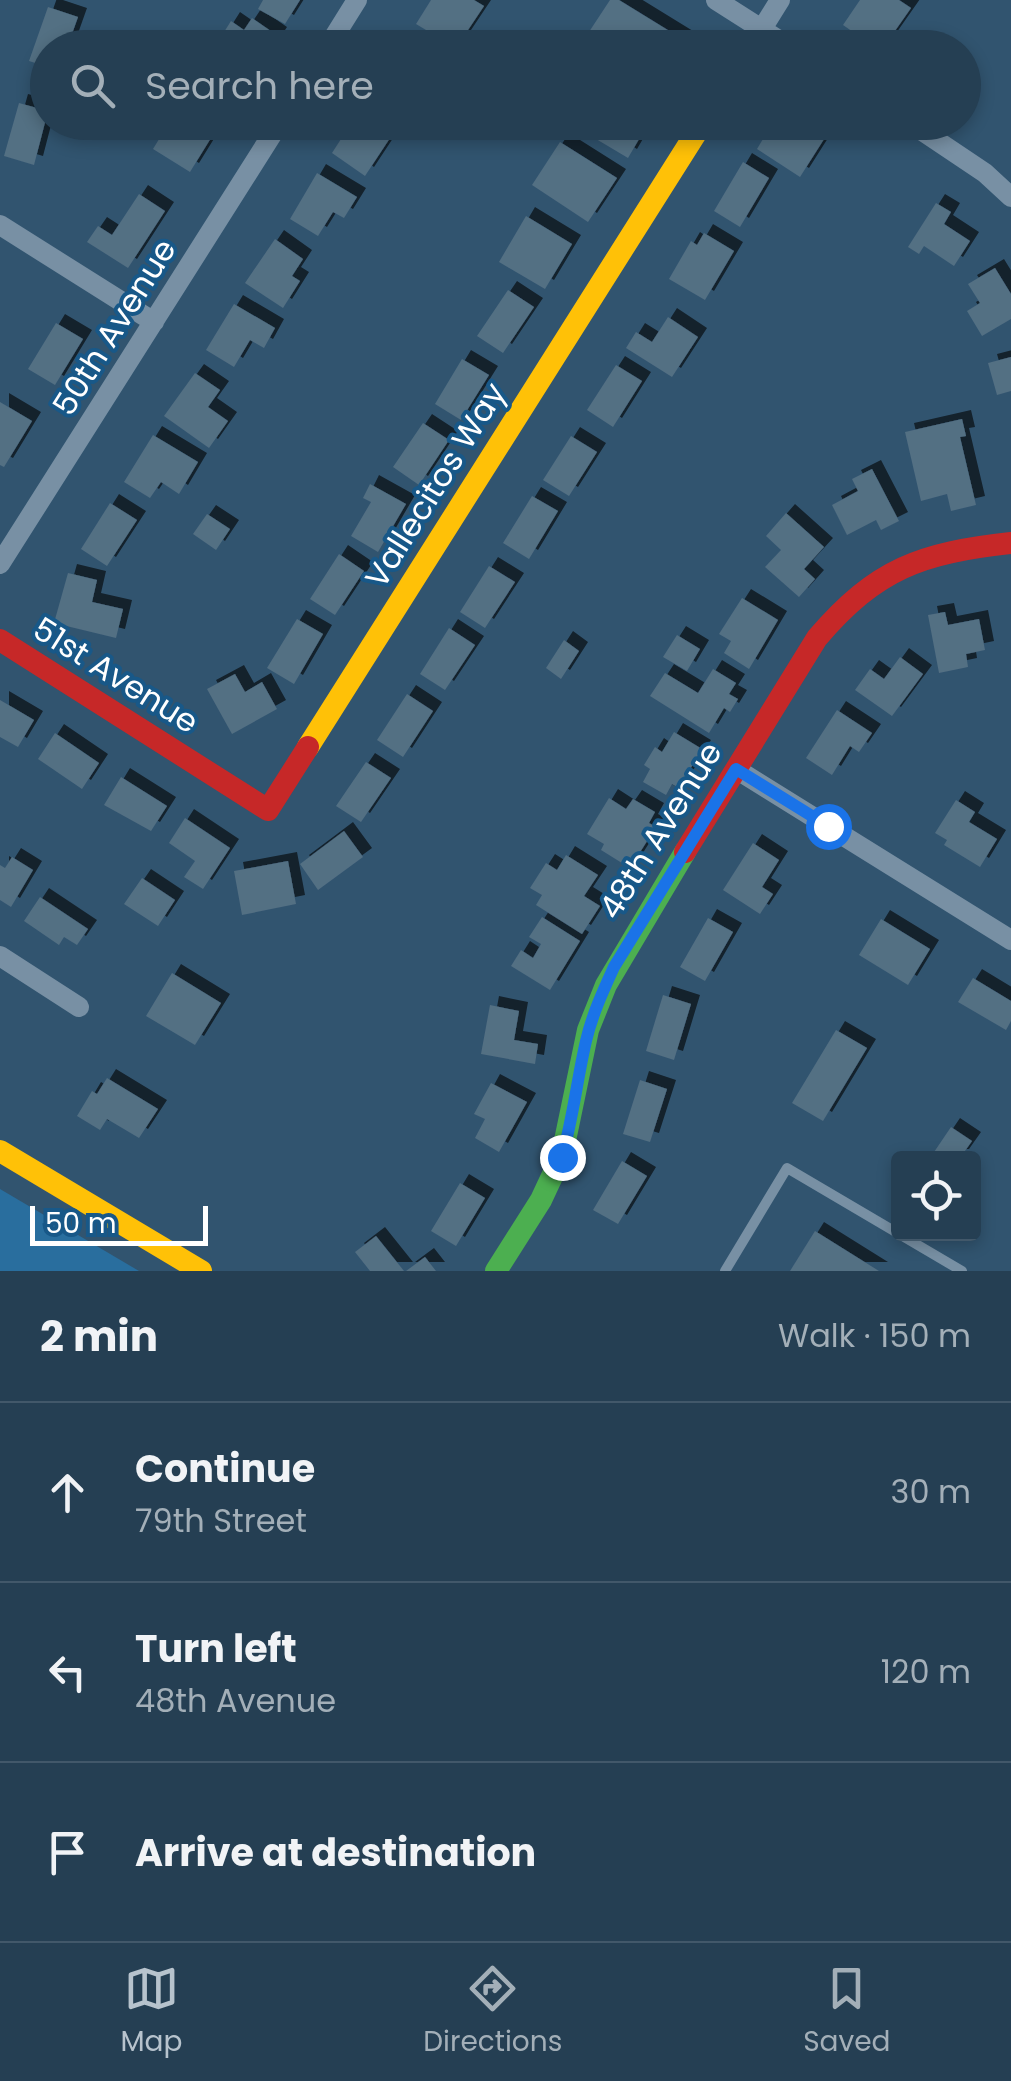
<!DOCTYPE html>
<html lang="en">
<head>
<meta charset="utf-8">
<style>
	body { margin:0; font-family:Poppins,sans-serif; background:#2d465a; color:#f1f3f6 }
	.controls { position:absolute; right:30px; bottom:30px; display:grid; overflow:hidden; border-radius:10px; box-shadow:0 5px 15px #0003 }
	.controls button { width:90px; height:90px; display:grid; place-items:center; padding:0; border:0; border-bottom:2px solid #42586a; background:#253f53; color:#f1f3f6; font:50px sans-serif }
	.scale { position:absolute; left:30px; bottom:25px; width:178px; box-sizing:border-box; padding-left:10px; border:5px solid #fff; border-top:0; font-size:28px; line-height:35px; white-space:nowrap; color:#fff; -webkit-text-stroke:8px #185888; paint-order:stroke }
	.stop { position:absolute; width:30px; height:30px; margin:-22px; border:8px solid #1a73e8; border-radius:50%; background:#fff }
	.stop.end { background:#1a73e8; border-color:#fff; box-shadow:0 2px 10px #0008 }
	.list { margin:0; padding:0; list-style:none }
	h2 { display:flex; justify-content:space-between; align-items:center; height:130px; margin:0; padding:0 40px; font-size:42px }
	h2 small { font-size:32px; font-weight:400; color:#a3afb8 }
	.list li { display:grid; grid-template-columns:65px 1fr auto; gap:30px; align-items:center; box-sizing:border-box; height:180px; padding:0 40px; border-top:2px solid #42586a }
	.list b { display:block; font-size:38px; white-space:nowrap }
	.list p { margin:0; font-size:32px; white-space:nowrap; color:#a3afb8 }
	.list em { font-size:32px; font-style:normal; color:#a3afb8 }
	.icon { flex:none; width:55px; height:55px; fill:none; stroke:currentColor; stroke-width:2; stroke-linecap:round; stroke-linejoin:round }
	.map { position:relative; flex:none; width:1011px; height:1271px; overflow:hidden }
	.search { position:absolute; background:#253f53; box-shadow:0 5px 15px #0003; left:30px; right:30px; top:30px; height:110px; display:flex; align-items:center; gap:25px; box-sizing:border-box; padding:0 35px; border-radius:55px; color:#a3afb8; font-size:38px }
	.sheet { height:670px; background:#253f53 }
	nav { display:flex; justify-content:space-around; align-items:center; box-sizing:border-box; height:140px; border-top:2px solid #42586a; background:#253f53; font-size:28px; color:#a3afb8 }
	nav a { display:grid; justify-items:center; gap:5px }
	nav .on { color:#b7c3cd }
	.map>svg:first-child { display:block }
</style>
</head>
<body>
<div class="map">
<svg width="1011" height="1271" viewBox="0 0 1011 1271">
	<defs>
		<filter id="shadow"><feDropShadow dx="9" dy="-9" stdDeviation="0" flood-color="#0009"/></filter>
	</defs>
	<rect width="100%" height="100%" fill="#31546f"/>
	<path fill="#296e9e" d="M0 1189 139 1271H0Z"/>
	<path fill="#536f83" filter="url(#shadow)" d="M263 0H300L285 24 258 9Z
		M431 0H474L484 6 456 48 416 24Z
		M610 0H619L684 40 679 48H641L634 43 631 48H601L585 38Z
		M860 0H899L911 8 883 48H876L843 25Z
		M48 7 78 17 67 48H48V67L29 61Z
		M252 18 278 36 270 48H230L219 40 231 21 244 30Z
		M19 103 48 111 34 165 4 156Z
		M157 122H215L219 125 190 172 153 149 164 131 155 126Z
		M352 122H380L394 132 365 176 332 153Z
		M592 122H649L628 158 586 133Z
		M773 122H806L826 136 800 177 757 149Z
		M560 142 617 178 588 222 532 185Z
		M743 162 769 178 740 227 714 211Z
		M317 173 357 197 344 218 333 212 318 236 290 219Z
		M139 194 165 211 128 268 87 242 98 226 112 235Z
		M936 203 951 212 944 224 970 241 954 266 924 246 919 254 908 247Z
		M526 216 572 244 545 289 499 262Z
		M704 233 734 251 705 300 669 279 691 241 697 245Z
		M275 239 303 259 292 276 300 281 283 308 245 283Z
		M995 268 1011 294V319L982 336 967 311 980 303 968 284Z
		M508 290 534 307 503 353 477 336Z
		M234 304 275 328 264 348 250 340 234 367 206 350Z
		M668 317 698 337 672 377 626 348 636 332 652 342Z
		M56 323 83 339 55 385 28 369Z
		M1011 357V391L997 395 988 363Z
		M462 359 489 375 461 420 435 404Z
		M616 365 642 381 613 427 587 410Z
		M195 373 220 390 208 407 228 421 209 448 164 416Z
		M0 402 32 421 4 467 0 465Z
		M962 419 966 436 960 437 976 505 951 511 947 494 921 501 905 432Z
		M423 423 449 440 419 485 393 467Z
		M153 435 198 462 179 494 161 482 150 498 124 482Z
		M571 436 597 452 569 496 543 480Z
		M872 469 899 521 881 530 876 520 847 535 832 505 858 491 852 479Z
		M370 484 406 504 378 552 351 536 371 502 363 498Z
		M532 496 558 511 529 559 503 543Z
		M110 503 137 520 107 566 81 549Z
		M786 513 824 547 804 569 815 579 799 597 765 567 781 550 766 536Z
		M207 514 230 529 216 550 193 534Z
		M339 554 364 571 335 615 310 599Z
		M489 566 515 582 485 628 460 612Z
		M68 573 97 580 92 602 123 609 116 638 54 623Z
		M742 598 778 620 749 669 724 653 731 641 719 634Z
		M945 612 948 625 979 619 985 650 966 654 968 667 939 673 928 615Z
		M297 619 323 634 294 684 267 668Z
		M449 628 475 645 445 690 420 674Z
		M677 635 700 649 687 671 663 657Z
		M564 640 579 651 561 679 546 668Z
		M900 657 923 674 892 716 855 690 870 669 884 679Z
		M713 669 736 683 729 694 738 699 730 712 724 708 709 733 650 696 665 673 698 693Z
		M235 674 245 692 262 682 277 709 232 734 207 689Z
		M407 694 433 711 403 757 377 740Z
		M0 700 34 720 18 747 0 737Z
		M837 710 872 733 859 752 850 746 832 775 806 758Z
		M674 732 702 749 679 788 672 784 666 795 643 782 650 769 644 765 655 747 662 752Z
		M55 733 99 763 82 789 38 759Z
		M366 762 391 778 361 822 336 806Z
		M121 777 167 806 151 831 104 805Z
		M609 798 626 809 633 799 655 812 649 823 656 827 630 868 601 850 604 844 587 834Z
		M956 800 975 812 969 822 997 839 980 867 944 845 947 840 935 833Z
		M185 818 230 848 203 889 184 877 195 861 169 843Z
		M344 831 363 857 318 890 300 864Z
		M753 843 779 860 762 887 773 894 760 914 723 890Z
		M566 855 598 875 584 896 600 906 582 934 536 905 542 895 530 888 546 863 557 870Z
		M12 857 33 870 11 907 0 900V865L5 868Z
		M288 861 296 904 242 915 234 871Z
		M142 878 175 900 158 926 124 904Z
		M40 897 88 929 77 945 64 937 59 945 24 921Z
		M542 917 580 941 550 990 511 966 521 950 533 958 541 944 529 937Z
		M708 918 733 932 705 981 680 967Z
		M881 919 930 949 908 985 859 955Z
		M172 973 221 1003 195 1045 146 1016Z
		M973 978 1011 1001V1021L1006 1030 958 1002Z
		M663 995 691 1004 674 1060 646 1051Z
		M490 1005 519 1011 514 1040 538 1044 535 1064 481 1054Z
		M836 1030 867 1048 823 1121 792 1103Z
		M107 1078 158 1109 139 1138 107 1119 100 1130 77 1116 92 1091 97 1094Z
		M640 1080 667 1089 650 1142 623 1134Z
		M491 1083 527 1102 499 1152 475 1138 485 1119 474 1114Z
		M951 1127 972 1141 960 1158H930Z
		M622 1161 647 1176 618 1224 593 1210Z
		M460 1183 485 1198 456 1246 431 1231Z
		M815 1231 879 1271H790Z
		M376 1236 404 1271H370L355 1252Z
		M425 1257 436 1271H406Z"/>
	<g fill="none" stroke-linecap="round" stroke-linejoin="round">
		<path stroke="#7890a4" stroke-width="10" d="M725 1271 787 1168 962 1271"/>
		<path stroke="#7890a4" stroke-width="20" d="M716 0 791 48
			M327 48 357 0
			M750 48 780 0
			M909 122 985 173 1011 197
			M0 225 154 322
			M0 564 280 122
			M736 769 1011 940
			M0 956 79 1007"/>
		<path stroke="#4caf50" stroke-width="22" d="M496 1271 541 1200 562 1155 588 1030 606 985 685 852"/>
		<path stroke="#ffc107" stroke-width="22" d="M308 747 703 122
			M0 1151 201 1271"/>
		<path stroke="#c62828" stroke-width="22" d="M0 640 268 810 308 747
			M685 852 817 638C877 568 921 553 1011 543"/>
	</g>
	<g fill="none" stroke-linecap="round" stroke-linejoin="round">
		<path stroke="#1a73e8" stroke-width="12" d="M562 1157C573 1118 577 1080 586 1041 592 1015 603 991 614 967L736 769 828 826"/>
	</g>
	<g text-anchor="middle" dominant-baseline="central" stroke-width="8" stroke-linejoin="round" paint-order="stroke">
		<g font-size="32" fill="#fff" stroke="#185888">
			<text transform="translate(114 327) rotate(-58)">50th Avenue</text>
			<text transform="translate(435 485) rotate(-58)">Vallecitos Way</text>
			<text transform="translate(116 675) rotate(32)">51st Avenue</text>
			<text transform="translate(660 830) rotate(-58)">48th Avenue</text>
		</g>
	</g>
</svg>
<div class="controls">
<button><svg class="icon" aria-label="locate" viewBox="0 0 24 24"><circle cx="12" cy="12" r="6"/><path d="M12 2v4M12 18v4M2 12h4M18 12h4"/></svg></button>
</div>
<div class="scale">50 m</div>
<div class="stop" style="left:828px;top:826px"></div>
<div class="stop end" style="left:562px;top:1157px"></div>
<div class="search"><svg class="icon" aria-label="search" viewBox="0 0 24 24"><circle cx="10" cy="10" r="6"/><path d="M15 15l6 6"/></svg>Search here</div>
</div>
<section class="sheet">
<h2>2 min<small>Walk · 150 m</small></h2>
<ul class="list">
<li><svg class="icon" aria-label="ahead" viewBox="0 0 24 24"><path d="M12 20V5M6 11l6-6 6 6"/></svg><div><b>Continue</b><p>79th Street</p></div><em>30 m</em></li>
<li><svg class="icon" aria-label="left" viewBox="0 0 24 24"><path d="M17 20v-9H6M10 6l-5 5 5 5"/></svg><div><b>Turn left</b><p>48th Avenue</p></div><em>120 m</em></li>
<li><svg class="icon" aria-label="arrive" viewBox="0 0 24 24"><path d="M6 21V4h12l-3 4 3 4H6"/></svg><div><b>Arrive at destination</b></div></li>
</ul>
</section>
<nav>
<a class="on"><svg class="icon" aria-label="map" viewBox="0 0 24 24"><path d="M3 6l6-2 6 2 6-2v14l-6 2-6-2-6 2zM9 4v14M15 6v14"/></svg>Map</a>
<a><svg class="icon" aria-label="directions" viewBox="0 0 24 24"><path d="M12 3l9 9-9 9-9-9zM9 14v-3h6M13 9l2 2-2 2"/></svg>Directions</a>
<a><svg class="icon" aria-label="saved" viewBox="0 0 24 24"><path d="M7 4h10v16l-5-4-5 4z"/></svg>Saved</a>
</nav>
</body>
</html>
